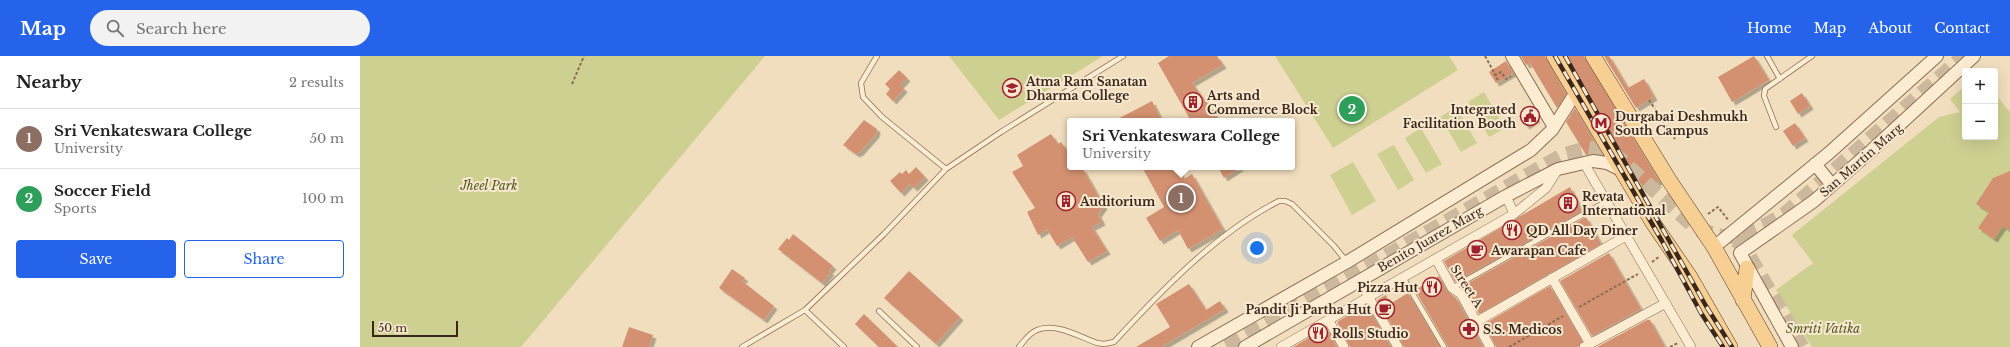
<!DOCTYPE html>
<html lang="en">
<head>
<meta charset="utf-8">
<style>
	body { margin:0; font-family:"Libre Baskerville",serif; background:#f2f2f2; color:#222 }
	.controls { position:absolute; right:12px; top:12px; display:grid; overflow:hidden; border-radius:4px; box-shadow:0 4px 16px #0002 }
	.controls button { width:36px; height:36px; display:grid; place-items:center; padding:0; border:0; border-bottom:1px solid #e0e0e0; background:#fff; color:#222; font:20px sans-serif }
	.scale { position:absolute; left:12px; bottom:10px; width:86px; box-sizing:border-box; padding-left:4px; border:2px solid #39271b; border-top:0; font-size:11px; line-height:14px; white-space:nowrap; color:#39271b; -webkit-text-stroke:3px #f8e8cf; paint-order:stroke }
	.you { position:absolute; left:897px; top:192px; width:14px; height:14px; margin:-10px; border:3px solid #fff; border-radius:50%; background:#1a73e8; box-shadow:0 0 0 6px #1a73e833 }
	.badge { display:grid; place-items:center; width:26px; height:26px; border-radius:50%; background:#2563eb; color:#fff; font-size:13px; font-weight:700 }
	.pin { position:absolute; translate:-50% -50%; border:2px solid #fff; box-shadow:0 1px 4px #0006 }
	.popup { position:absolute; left:707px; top:62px; width:228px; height:52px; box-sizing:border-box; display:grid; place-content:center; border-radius:4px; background:#fff; filter:drop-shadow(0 1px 3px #0005); font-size:13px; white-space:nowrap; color:#767676 }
	.popup b { font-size:15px; color:#222 }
	.popup::after { content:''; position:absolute; left:50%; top:100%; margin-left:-8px; border:8px solid transparent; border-top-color:#fff }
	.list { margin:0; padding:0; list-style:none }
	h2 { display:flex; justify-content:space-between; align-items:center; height:52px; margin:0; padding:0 16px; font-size:17px }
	h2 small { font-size:13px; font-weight:400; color:#767676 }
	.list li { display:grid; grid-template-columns:26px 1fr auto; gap:12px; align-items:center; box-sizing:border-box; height:60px; padding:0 16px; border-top:1px solid #e0e0e0 }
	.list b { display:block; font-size:15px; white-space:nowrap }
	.list p { margin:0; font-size:13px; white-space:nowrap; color:#767676 }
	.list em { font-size:13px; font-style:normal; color:#767676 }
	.actions { display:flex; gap:8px; padding:12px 16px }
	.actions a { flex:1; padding:9px 0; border:1px solid #2563eb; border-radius:4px; text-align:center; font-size:14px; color:#2563eb }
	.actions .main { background:#2563eb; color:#fff }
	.icon { flex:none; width:22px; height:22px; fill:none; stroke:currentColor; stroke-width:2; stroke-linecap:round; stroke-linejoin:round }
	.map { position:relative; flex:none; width:1650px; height:291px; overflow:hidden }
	header { display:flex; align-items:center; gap:24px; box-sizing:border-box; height:56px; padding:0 20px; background:#2563eb; color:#fff }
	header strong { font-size:19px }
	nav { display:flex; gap:22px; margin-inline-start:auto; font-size:14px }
	.search { width:280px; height:36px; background:#f2f2f2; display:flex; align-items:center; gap:10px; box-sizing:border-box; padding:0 14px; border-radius:22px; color:#767676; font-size:15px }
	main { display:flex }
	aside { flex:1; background:#fff }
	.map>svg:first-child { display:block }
</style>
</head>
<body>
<header>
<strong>Map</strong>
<div class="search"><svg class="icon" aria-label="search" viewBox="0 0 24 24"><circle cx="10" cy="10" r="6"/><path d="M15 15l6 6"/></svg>Search here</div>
<nav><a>Home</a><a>Map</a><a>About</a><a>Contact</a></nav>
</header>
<main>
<aside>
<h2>Nearby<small>2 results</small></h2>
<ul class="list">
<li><span class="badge" style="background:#8d6e63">1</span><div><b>Sri Venkateswara College</b><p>University</p></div><em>50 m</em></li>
<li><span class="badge" style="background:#2e9e5b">2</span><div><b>Soccer Field</b><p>Sports</p></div><em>100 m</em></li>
</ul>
<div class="actions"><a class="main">Save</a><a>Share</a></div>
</aside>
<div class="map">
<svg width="1650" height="291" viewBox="0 0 1650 291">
	<defs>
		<filter id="shadow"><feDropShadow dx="3.5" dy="3.5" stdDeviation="0" flood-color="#0004"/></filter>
	</defs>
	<rect width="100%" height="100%" fill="#f1debe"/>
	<path fill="#ced092" d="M0 0H405L161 291H0Z
		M589 0H743L639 64Z
		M915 0H1089L1098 14 973 92Z
		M1605 30V81H1635V38L1650 56V291H1452L1416 234 1453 207 1432 179 1579 61 1600 56 1590 43Z
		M1124 36 1145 72 1129 81 1108 46Z
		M1096 51 1117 87 1101 96 1080 61Z
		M1061 72 1082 108 1066 117 1045 82Z
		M1034 89 1054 124 1038 134 1017 98Z
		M993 106 1016 145 992 159 970 119Z"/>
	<path fill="#d39171" filter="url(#shadow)" d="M809 0H857L863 9 832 27 860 65H831L798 7Z
		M1161 0H1185L1206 38 1197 52 1170 7 1166 9Z
		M1204 0H1224L1299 125 1284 134Z
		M1244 0H1249L1268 32 1284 23 1294 41 1276 52Z
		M1394 0 1409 24 1372 46 1358 21Z
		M1146 5 1153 17 1136 27 1129 16Z
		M539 14 547 22 540 29 544 33 533 45 526 38 530 33 525 28Z
		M1442 37 1450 50 1438 58 1430 45Z
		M792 45 802 65H754Z
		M1215 52 1242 99H1226L1206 66Z
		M1170 53 1177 63 1166 70 1159 60Z
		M504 64 517 73 516 78 500 96 496 98 483 89Z
		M1435 67 1445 82 1433 90 1423 75Z
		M691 78 698 88 701 86 710 99V111L723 113 744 150 738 158 742 166 732 171 747 195 728 206 712 181 697 190 687 173 678 179 667 156 675 152 652 116 663 110 657 99Z
		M556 111 565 121 554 132 550 128 541 137 530 125 540 116 542 118 546 114 549 118Z
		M782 111H817L824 123 832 118 863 173 828 193 818 174 800 185 786 162 804 151Z
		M858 111H881L864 122Z
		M1650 115V175L1643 170 1634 183 1618 172 1629 156 1616 148 1633 122Z
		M1210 131 1222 155 1095 226 1084 205Z
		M1226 161 1241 188 1119 258 1106 235 1101 231Z
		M433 178 473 210 469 215 471 216 462 227 418 193 427 182 429 184Z
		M1249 197 1281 253 1232 280 1200 225Z
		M372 213 385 222 382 225 414 250 404 264 359 232Z
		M549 215 600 261 576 288 524 242Z
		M1079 220 1087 235 1096 242 1123 291H1088L1055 234Z
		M829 228 846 254 860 245 865 253 801 291H776L810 271 796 248Z
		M1190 230 1222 285 1218 291H1136L1124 268Z
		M1048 237 1080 291H1044L1017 244 1026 239 1030 248Z
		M1006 249 1007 250 1031 291H990L977 266Z
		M504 258 538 291H519L495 268Z
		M1287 264H1290L1305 291H1237Z
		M269 271 293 279 289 291H262Z
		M966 272 977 291H933Z"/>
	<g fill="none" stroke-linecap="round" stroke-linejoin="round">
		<path stroke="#ccb99d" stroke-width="15" stroke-dasharray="15 8" stroke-linecap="butt" d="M1375 184 1382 188 1442 291
			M867 291 1203 99 1229 92 1252 96 1337 173C1344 174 1348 177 1355 179 1378 185 1406 170 1425 158L1604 0"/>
		<g stroke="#8b6d55" stroke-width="6">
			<path id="service" d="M517 0 501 27 503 41 522 61 586 113
				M1407 0 1420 23
				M1416 71 1404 40 1405 33 1452 0
				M1044 223 1084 291
				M1092 232 1247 145
				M519 255 557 291
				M382 291 445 254
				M484 291 445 254 524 178 586 113 641 76 763 0
				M659 291C664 285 669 277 677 274 695 266 720 281 737 287L744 288 754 286C801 235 856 177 919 145H925L932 148 974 190 987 206"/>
		</g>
		<g stroke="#8b6d55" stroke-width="10">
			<path id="minor" d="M1224 107 1331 291
				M1146 140 1154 158
				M1076 203 1092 232 1101 238 1130 291
				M1192 222 1230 288
				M1000 223 1009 242 1038 291
				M969 265 984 291
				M1116 266 1266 180
				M921 291 1154 158 1186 132 1198 113
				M1224 291 1306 247"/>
		</g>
		<g stroke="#8b6d55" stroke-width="14">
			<path id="tertiary" d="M1152 0 1194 71
				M1455 108 1472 129
				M1354 191 1469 97 1577 0
				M838 291 987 206 1171 94 1192 74 1216 36
				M885 291 1146 140 1198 113 1233 105 1247 107 1263 115
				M1432 291 1380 197 1454 145 1512 94 1614 0"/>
		</g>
		<g stroke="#583c2a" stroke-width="16">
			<path id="primary" d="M1194 0 1293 167 1330 221 1370 291
				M1233 0 1309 124 1354 191 1410 291
				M1383 244 1387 212"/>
		</g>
		<path stroke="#8b6d55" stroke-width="2" stroke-dasharray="3 2" stroke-linecap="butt" d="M1125 0 1135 18
			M1138 24 1135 19 1141 16 1146 23 1151 20
			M212 28 224 0
			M1289 44 1315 83
			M1348 158 1358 151 1369 165
			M1292 206 1300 200
			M1219 251 1278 218
			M1149 291 1203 260
			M1310 291 1318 287"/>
		<use href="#service" stroke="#fbecd2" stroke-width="4.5"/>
		<use href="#minor" stroke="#fbecd2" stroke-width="9"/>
		<use href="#tertiary" stroke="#fbecd2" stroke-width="12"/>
		<use href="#primary" stroke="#f8cf93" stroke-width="15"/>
		<g stroke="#39271b" stroke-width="4.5">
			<path id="rail" d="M1195 0 1302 185 1341 257 1363 291
				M1205 0 1346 250 1372 291"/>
		</g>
		<use href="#rail" stroke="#f8e8cf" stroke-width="3" stroke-dasharray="9" stroke-linecap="butt"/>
	</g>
	<defs>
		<g id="university-ring" transform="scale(1)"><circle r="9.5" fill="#f8e8cf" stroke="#9f212d" stroke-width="1.5"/><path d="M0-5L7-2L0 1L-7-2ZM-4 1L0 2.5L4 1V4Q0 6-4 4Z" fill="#9f212d"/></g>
		<g id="building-ring" transform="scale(1)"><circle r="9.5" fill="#f8e8cf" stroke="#9f212d" stroke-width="1.5"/><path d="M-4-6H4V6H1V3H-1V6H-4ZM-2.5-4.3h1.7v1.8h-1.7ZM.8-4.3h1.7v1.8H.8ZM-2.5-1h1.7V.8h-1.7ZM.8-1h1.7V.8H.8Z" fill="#9f212d"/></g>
		<g id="civic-ring" transform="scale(1)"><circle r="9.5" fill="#f8e8cf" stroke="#9f212d" stroke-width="1.5"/><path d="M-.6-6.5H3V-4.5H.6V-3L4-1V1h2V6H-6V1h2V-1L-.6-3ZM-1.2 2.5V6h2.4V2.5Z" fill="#9f212d"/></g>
		<g id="metro-ring" transform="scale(1)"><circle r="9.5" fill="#f8e8cf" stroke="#9f212d" stroke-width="1.5"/><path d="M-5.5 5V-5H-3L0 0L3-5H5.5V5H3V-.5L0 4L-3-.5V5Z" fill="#9f212d"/></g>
		<g id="restaurant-ring" transform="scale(1)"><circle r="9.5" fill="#f8e8cf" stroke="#9f212d" stroke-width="1.5"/><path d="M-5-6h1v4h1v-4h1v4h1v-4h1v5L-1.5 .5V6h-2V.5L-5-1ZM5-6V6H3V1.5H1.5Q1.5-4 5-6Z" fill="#9f212d"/></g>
		<g id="cafe-ring" transform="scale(1)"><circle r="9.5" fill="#f8e8cf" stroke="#9f212d" stroke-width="1.5"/><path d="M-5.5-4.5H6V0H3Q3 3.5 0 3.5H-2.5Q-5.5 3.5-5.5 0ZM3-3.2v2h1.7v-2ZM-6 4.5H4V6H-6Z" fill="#9f212d"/></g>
		<g id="pharmacy-ring" transform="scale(1)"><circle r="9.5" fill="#f8e8cf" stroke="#9f212d" stroke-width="1.5"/><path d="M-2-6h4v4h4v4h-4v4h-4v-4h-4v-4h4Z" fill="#9f212d"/></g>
	</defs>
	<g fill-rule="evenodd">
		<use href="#university-ring" x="652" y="32"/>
		<use href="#building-ring" x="833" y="46"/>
		<use href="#civic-ring" x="1170" y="60"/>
		<use href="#metro-ring" x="1241" y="67"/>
		<use href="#building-ring" x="706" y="145"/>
		<use href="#building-ring" x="1208" y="147"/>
		<use href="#restaurant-ring" x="1152" y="174"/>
		<use href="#cafe-ring" x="1117" y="194"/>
		<use href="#restaurant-ring" x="1072" y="231"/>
		<use href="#cafe-ring" x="1025" y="253"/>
		<use href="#pharmacy-ring" x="1109" y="273"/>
		<use href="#restaurant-ring" x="958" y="277"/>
	</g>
	<g text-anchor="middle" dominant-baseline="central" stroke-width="4" stroke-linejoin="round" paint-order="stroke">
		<g font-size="12" font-weight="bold" fill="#39271b" stroke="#f8e8cf" text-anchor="start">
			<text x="666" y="25">Atma Ram Sanatan<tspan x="666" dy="14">Dharma College</tspan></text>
			<text x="847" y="39">Arts and<tspan x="847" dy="14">Commerce Block</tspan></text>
			<text x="1156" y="53" text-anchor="end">Integrated<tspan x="1156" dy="14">Facilitation Booth</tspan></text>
			<text x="1255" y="60">Durgabai Deshmukh<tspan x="1255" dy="14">South Campus</tspan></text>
			<text x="1222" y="140">Revata<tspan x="1222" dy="14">International</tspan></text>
			<text x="720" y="145">Auditorium</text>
			<text x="1166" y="174">QD All Day Diner</text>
			<text x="1131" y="194">Awarapan Cafe</text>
			<text x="1058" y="231" text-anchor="end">Pizza Hut</text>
			<text x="1011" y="253" text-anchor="end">Pandit Ji Partha Hut</text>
			<text x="1123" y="273">S.S. Medicos</text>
			<text x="972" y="277">Rolls Studio</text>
		</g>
		<g font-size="12" fill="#39271b" stroke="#f8e8cf">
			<text transform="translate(1501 104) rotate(-41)">San Martin Marg</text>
			<text transform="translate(1070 183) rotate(-30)">Benito Juarez Marg</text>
			<text transform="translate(1107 230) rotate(57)">Street A</text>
		</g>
		<g font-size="12" font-style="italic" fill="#4f5820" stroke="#f8e8cf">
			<text x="129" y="129">Jheel Park</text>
			<text x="1463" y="272">Smriti Vatika</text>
		</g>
	</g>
</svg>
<div class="controls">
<button>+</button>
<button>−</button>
</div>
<div class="scale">50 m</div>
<div class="you"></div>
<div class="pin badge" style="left:821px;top:142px;background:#8d6e63">1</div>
<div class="popup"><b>Sri Venkateswara College</b>University</div>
<div class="pin badge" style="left:992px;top:53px;background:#2e9e5b">2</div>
</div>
</main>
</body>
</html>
